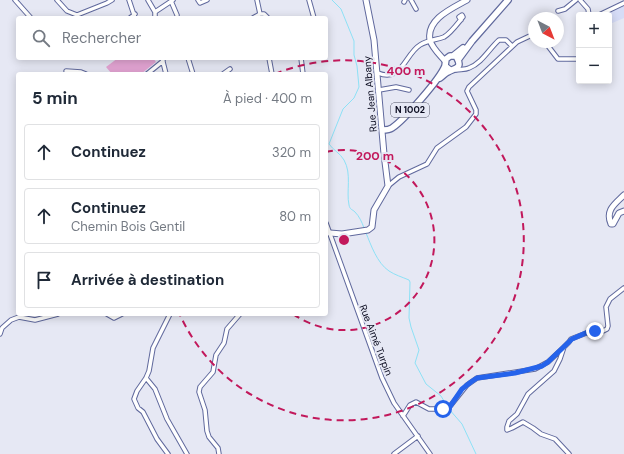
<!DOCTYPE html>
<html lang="fr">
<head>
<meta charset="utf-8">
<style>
	body { margin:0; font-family:"DM Sans",sans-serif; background:#f2f2f3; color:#1f2937 }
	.controls { position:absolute; right:12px; top:12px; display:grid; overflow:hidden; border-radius:4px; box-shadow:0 2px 10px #0003 }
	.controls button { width:36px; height:36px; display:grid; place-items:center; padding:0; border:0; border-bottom:1px solid #e0e1e3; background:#fff; color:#1f2937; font:20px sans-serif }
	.compass { position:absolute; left:528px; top:12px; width:36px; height:36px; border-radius:50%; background:#fff; box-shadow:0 2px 10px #0003; rotate:138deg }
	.stop { position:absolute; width:12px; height:12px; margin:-9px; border:3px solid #2563eb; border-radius:50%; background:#fff }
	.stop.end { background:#2563eb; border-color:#fff; box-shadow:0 1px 4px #0008 }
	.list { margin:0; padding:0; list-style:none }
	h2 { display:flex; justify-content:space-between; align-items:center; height:52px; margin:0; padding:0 16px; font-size:17px }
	h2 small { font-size:13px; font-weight:400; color:#747a83 }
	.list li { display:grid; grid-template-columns:26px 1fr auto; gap:12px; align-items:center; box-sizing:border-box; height:56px; margin:0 8px 8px; padding:0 8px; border:1px solid #e0e1e3; border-radius:4px }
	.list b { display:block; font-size:15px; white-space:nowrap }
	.list p { margin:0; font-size:13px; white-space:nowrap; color:#747a83 }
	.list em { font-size:13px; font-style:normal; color:#747a83 }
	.icon { flex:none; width:22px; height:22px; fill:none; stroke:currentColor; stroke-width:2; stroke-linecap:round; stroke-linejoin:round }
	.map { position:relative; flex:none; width:624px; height:454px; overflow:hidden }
	.search { position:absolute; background:#fff; box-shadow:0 2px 10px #0003; left:16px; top:16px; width:312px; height:44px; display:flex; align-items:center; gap:10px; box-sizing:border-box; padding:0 14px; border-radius:4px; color:#747a83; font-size:15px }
	.panel { position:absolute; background:#fff; box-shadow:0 2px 10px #0003; left:16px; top:72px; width:312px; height:244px; border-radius:4px }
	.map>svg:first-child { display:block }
</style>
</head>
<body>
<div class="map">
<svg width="624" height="454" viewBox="0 0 624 454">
	<rect width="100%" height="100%" fill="#e6e8f4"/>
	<path fill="#d6dcf7" d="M624 4V18L610 24 607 11Z"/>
	<path fill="#e4a5d4" d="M118 58H153L156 62 141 74H112L106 67Z"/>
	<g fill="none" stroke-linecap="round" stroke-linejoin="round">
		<path stroke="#8de1f6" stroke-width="1" d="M332 0 341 9 354 41V55L357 66 359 87 354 98 343 109 329 144C333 150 340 153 344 160 352 174 346 191 349 205 350 210 352 209 355 212 359 216 362 222 364 228
			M366 233C371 245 377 263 389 271 395 275 402 277 409 280L410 282 409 318 411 327 419 350 415 363 426 384 441 396 447 406
			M449 409 462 424 476 454"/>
		<g stroke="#60699d" stroke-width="5.5">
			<path id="street" d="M15 0 31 18
				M57 0 67 11 77 15 107 3 112 0
				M129 0 135 18
				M148 0 155 12V18
				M198 0 200 3 207 0
				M257 0 260 14
				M309 0 314 18
				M411 0 416 9
				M580 0 588 9 589 15
				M171 1 177 15
				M404 2 405 0
				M558 11 565 9 576 0
				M155 12 173 0
				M260 14H264L268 18
				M599 15 624 3
				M130 18 135 14
				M253 18 260 14
				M545 42 558 59H579
				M162 58 166 74
				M188 58 193 74
				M269 58 272 74
				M301 58 303 74
				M456 70C460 69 465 70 469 68 482 63 489 49 499 40H506L512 46
				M66 71 81 72 86 74
				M378 73C402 83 405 54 420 45 428 40 436 40 444 37 451 33 458 23 463 17L462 15 459 17 461 20
				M147 74 163 61
				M223 74 230 69
				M379 90 396 87 409 90
				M388 186 399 177 427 164 437 148 466 127 476 114V110L467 91 469 87 517 42 534 34
				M326 223 382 378 394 403 430 454
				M107 314 114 318 122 314
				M0 334 2 328 11 320 19 317 35 320 58 314
				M146 378 155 389 167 419 187 454
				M403 416 410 405 416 402 429 409H447L451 405 467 385 477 378 535 369 548 362 564 347
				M168 454 157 439 143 412 138 408 134 399 137 391 146 378 149 371 153 348 170 314
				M219 454 218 448 209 437 207 431 205 410 199 392 200 387 213 372 216 355 224 343 227 329 240 314
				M394 454 418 436
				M569 454 555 439 541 434 533 428 523 422 512 428 507 430V427L509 421 517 414 528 394 554 371 560 359 564 347 569 342 571 339 589 332 603 331 607 329 608 326 606 307 610 299 624 288"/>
		</g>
		<g stroke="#60699d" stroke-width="7">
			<path id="secondary" d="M445 61C440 55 432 48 430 40 426 19 453 8 467 0
				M624 195C615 204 605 210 611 224H613L619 213 624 211
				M330 233 342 234 368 230 372 227 374 210 388 186 384 154 374 40 366 0"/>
		</g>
		<g stroke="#60699d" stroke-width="8">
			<path id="primary" d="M458 60 472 41 508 0
				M450 70 445 66 446 59 450 56H453L463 48
				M440 78C443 76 445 73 448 72 454 68 463 69 457 58
				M383 130C386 130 389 130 392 128 404 120 440 79 445 66"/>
		</g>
		<use href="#street" stroke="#fff" stroke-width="3.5"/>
		<use href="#secondary" stroke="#fff" stroke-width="5"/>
		<use href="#primary" stroke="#fff" stroke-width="5.5"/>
	</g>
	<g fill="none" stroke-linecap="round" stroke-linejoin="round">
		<path stroke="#2563eb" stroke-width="5" d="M443 409 449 408 462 389 471 382 477 378 515 373 542 366 548 362 572 339 588 332 595 331"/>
	</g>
	<g fill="none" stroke="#c2185b" stroke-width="2" stroke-dasharray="7 5">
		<path d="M326 152A90 90 0 1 1 293 314"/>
		<path d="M275 74A180 180 0 1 1 180 315"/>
	</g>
	<g text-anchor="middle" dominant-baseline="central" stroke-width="4" stroke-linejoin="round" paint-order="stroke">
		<rect fill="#e6e8f4" stroke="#4b4c5e" stroke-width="1" x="391" y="103" width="38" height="14" rx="3"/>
		<g font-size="9" font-weight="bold" fill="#08091d">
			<text x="410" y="110">N 1002</text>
		</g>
		<g font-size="10" fill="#08091d" stroke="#e6e8f4">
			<text transform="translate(370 94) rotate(-95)">Rue Jean Albany</text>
			<text transform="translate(376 340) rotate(69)">Rue Aimé Turpin</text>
		</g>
	</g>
	<circle cx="344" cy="240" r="6" fill="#c2185b" stroke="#e6e8f4" stroke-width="2"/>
	<g font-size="12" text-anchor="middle" font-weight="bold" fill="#c2185b" stroke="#e6e8f4" stroke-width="4" stroke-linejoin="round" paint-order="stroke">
		<text x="406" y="75">400 m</text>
		<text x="375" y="160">200 m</text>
	</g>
</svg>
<div class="controls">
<button>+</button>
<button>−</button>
</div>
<svg class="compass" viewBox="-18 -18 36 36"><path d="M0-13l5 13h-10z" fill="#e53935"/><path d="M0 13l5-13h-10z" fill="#747a83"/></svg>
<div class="stop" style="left:443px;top:409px"></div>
<div class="stop end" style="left:595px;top:331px"></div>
<div class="search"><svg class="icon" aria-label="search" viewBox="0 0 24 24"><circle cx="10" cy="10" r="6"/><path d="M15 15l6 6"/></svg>Rechercher</div>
<section class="panel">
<h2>5 min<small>À pied · 400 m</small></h2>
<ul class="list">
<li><svg class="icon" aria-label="ahead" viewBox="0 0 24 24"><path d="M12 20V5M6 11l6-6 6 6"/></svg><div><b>Continuez</b></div><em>320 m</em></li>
<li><svg class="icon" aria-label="ahead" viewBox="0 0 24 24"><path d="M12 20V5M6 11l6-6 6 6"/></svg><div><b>Continuez</b><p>Chemin Bois Gentil</p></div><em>80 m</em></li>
<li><svg class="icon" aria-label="arrive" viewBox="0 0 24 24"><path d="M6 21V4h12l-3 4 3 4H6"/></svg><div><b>Arrivée à destination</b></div></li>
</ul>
</section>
</div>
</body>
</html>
